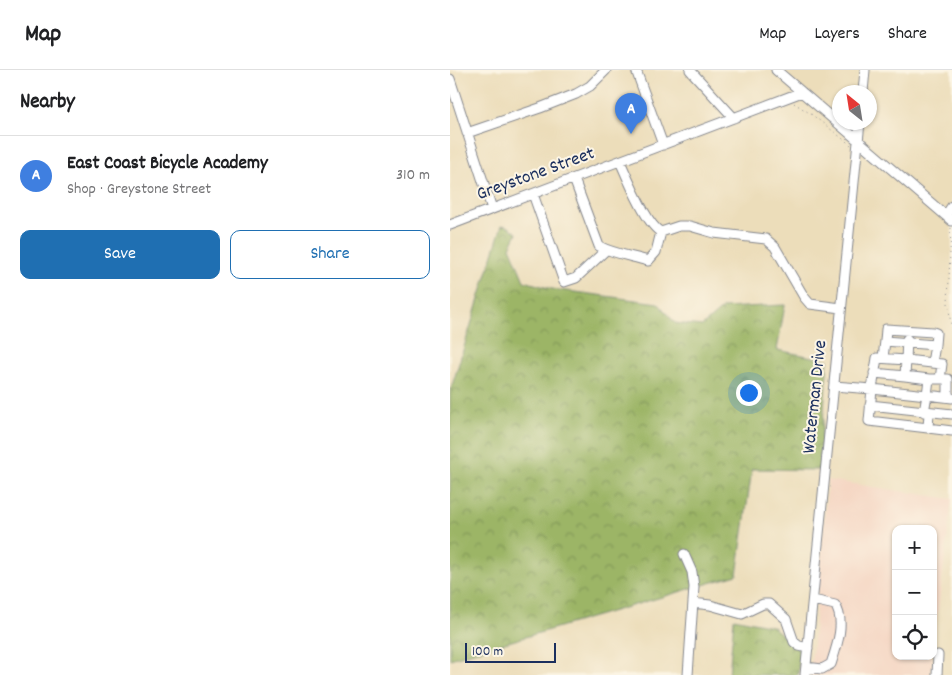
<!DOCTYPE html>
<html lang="en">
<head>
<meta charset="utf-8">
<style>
	body { margin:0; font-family:Dekko,sans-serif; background:#f2f2f2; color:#202124 }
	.controls { position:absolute; right:15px; bottom:15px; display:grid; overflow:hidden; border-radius:10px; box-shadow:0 1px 4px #0004 }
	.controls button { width:45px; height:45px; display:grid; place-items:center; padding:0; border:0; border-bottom:1px solid #e0e0e0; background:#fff; color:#202124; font:25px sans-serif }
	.compass { position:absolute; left:382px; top:15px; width:45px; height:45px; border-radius:50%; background:#fff; box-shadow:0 1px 4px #0004; rotate:330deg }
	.scale { position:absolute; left:15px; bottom:12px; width:91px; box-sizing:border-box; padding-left:5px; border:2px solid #1b2f5e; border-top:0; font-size:14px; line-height:18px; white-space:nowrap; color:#1b2f5e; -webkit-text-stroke:4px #fcf5e5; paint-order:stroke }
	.you { position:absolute; left:298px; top:322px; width:18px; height:18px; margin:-12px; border:4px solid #fff; border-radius:50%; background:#1a73e8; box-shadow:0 0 0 8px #1a73e833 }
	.badge { display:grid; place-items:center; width:32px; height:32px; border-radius:50%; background:#1f6fb2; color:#fff; font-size:16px; font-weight:700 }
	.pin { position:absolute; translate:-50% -41px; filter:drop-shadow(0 1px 2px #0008) }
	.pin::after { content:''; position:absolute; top:26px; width:18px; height:15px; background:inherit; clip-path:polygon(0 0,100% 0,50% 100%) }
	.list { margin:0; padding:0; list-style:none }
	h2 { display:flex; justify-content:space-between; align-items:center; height:65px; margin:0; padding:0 20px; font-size:21px }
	h2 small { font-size:16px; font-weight:400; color:#757577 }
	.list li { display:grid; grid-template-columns:32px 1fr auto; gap:15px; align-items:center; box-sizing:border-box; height:80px; padding:0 20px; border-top:1px solid #e0e0e0 }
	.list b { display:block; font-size:19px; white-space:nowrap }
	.list p { margin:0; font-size:16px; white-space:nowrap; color:#757577 }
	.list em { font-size:16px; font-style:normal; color:#757577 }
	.actions { display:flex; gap:10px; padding:15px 20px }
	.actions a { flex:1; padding:11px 0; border:1px solid #1f6fb2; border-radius:10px; text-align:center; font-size:18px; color:#1f6fb2 }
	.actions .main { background:#1f6fb2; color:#fff }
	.icon { flex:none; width:28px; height:28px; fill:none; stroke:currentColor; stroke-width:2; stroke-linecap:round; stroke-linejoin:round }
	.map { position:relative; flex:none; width:502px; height:605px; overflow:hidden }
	header { display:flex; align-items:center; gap:30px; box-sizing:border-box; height:70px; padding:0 25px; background:#fff; border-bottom:1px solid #e0e0e0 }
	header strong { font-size:24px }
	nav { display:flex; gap:28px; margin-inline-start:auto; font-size:18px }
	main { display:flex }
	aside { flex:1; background:#fff }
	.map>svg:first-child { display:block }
</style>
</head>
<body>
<header>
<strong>Map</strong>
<nav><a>Map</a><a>Layers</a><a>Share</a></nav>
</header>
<main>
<aside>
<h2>Nearby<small></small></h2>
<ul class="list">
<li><span class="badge" style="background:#3f7fe0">A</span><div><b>East Coast Bicycle Academy</b><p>Shop · Greystone Street</p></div><em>310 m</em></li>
</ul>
<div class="actions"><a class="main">Save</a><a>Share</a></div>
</aside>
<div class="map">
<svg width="502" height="605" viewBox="0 0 502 605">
	<defs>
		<pattern id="forest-crowns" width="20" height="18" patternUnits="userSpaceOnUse" patternTransform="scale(1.25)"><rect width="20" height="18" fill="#9cb566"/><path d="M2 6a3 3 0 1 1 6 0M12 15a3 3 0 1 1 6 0" fill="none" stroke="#7e9457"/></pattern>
	</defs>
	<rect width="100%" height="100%" fill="#fcf5e5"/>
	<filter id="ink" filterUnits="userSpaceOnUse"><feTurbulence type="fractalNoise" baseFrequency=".02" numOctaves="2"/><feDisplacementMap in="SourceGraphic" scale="10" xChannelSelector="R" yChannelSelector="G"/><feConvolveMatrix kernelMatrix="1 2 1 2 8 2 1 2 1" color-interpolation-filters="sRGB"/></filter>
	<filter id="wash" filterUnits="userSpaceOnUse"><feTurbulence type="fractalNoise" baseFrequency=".0096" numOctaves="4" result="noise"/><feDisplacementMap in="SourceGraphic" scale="20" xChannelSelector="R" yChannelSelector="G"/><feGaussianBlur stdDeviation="1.12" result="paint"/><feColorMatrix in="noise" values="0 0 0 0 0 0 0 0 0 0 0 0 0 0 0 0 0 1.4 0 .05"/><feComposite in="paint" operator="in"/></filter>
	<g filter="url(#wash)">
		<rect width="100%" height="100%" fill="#ecddba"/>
		<path fill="#f4d3c0" d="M378 410 502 429 483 581V459H446V586H483L480 605H360Z"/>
		<path fill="url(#forest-crowns)" stroke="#5c7262" d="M52 155 59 157 67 163 60 177 74 211 102 219 208 233 225 253 252 256 273 238 335 235 327 280 378 290 369 400 302 399 287 505 0 589V322Z
			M284 548 322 556 350 580 348 605H279Z"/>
	</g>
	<g filter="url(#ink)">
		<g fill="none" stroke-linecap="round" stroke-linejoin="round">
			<g stroke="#84868c" stroke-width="11">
				<path id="minor" d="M186 0 213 75
					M240 0 284 48
					M326 0 502 151
					M0 9 42 139
					M413 22 415 0
					M17 63 90 38 126 24 140 16 156 0
					M170 91C177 107 197 156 211 162L229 156H240L264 163 316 169 325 177 354 227 360 234 391 238
					M124 109 149 176C164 184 182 186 198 191L206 182 211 162
					M83 124 114 212 126 208 156 180
					M496 145 502 136
					M0 155 352 22
					M457 269 456 290 482 293
					M435 271 436 259 483 262 486 263 485 275
					M433 288 435 271 485 275 482 293 492 294 490 309H479
					M424 303 455 306 456 290 427 288 422 319 477 325 479 309 455 306
					M490 309H498V327
					M384 316 422 319 419 351 478 358 479 343
					M420 335 502 344
					M474 342 477 325 502 328
					M478 358 502 361
					M234 484 242 502 244 517 238 605
					M243 533 260 535 292 544 313 534H319L336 549 344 572 349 576 358 578
					M356 597 372 599 381 594C387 576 396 551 385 535L363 530
					M355 605 410 52
					M487 605 488 585"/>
			</g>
			<path stroke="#84868c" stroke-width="1" stroke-dasharray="1 4" stroke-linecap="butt" d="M344 33 361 44 401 75
				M501 158 498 233 502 262"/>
			<use href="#minor" stroke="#fff" stroke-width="9"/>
		</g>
	</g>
	<g text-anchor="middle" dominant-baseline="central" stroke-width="4" stroke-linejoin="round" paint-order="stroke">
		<g font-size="19" fill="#1b2f5e" stroke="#fcf5e5">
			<text transform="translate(86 105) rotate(-20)">Greystone Street</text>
			<text transform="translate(366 327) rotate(-84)">Waterman Drive</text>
		</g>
	</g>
</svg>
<div class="controls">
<button>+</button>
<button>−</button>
<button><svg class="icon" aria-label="locate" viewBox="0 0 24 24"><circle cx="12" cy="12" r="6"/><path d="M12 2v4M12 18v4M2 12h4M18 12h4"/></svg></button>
</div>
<svg class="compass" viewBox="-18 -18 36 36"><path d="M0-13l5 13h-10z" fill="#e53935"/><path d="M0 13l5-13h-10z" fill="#757577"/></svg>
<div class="scale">100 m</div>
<div class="you"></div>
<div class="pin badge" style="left:181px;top:64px;background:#3f7fe0">A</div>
</div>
</main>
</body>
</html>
